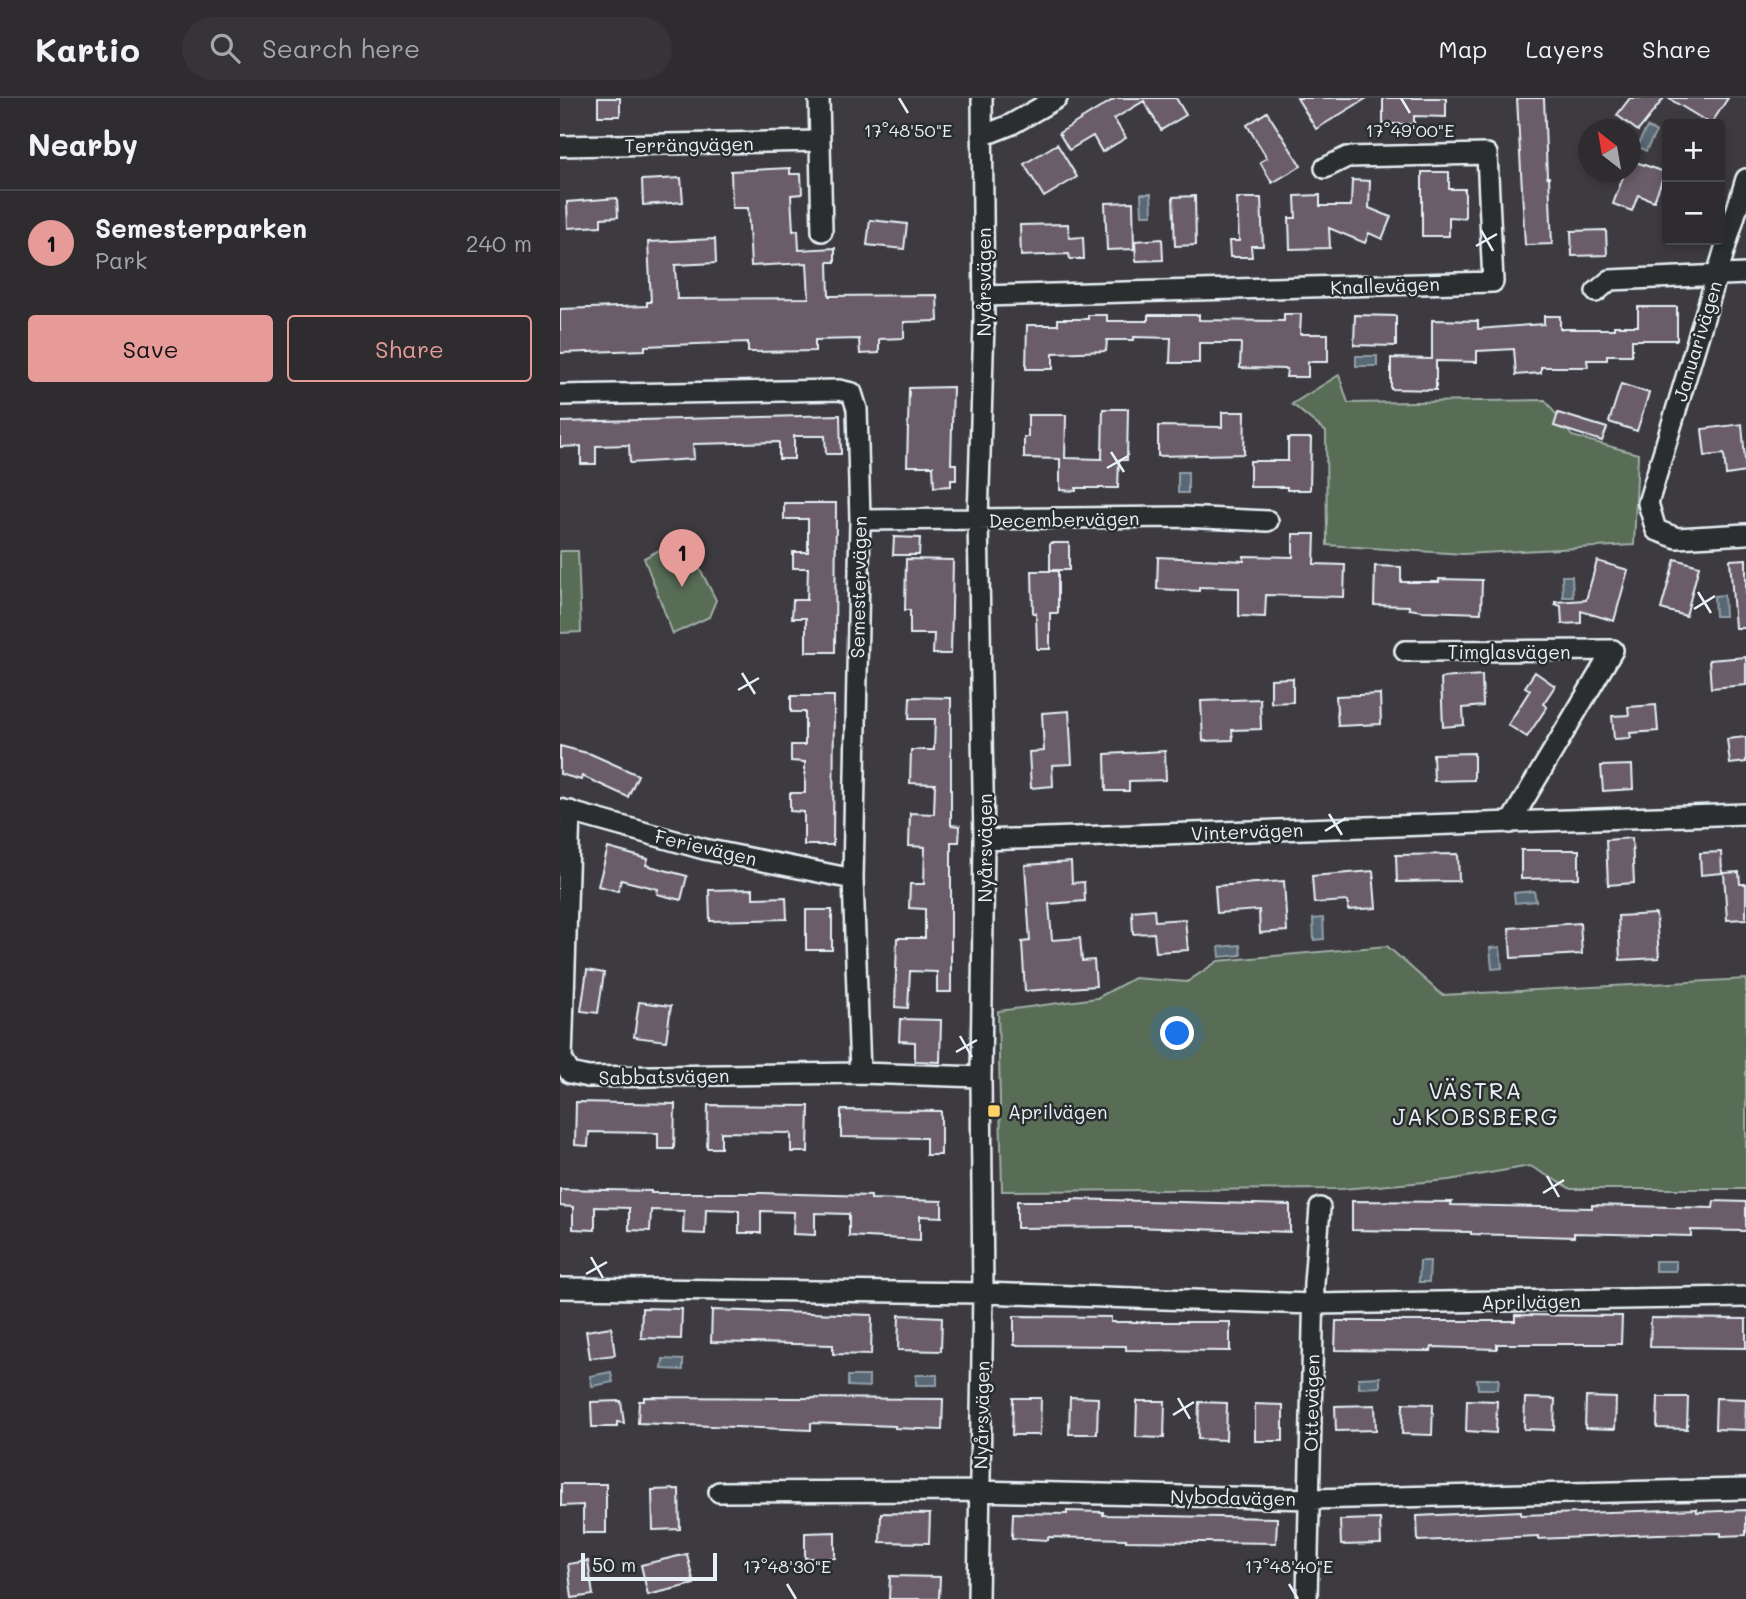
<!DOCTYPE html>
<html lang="en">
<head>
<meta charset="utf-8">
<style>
	body { margin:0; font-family:Mali,sans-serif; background:#363437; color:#f1f3f6 }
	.controls { position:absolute; right:21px; top:21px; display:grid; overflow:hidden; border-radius:7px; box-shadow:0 4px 10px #0003 }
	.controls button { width:63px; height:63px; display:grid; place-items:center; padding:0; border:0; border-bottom:2px solid #49484b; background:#2e2c2f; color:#f1f3f6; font:35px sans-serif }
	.compass { position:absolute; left:1018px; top:21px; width:63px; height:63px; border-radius:50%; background:#2e2c2f; box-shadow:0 4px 10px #0003; rotate:329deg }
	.scale { position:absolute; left:21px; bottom:18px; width:136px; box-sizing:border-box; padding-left:7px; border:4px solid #e8f1f8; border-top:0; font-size:19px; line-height:24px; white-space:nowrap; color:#e8f1f8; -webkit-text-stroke:5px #2a2d2e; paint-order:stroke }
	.you { position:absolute; left:618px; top:936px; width:24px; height:24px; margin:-18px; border:5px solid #fff; border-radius:50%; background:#1a73e8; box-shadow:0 0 0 10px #1a73e833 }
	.badge { display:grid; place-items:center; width:46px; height:46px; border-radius:50%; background:#e69b98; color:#111; font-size:23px; font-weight:700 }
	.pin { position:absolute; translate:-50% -58px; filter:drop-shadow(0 2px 4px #0008) }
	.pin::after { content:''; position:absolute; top:37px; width:24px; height:21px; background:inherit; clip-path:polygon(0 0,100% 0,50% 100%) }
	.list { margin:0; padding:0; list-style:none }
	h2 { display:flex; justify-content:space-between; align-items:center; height:91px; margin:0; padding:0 28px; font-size:30px }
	h2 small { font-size:23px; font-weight:400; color:#a7a7aa }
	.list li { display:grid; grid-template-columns:46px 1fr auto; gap:21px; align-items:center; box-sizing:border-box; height:105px; padding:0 28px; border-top:2px solid #49484b }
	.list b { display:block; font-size:26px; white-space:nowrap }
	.list p { margin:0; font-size:23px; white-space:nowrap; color:#a7a7aa }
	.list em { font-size:23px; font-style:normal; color:#a7a7aa }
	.actions { display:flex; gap:14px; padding:21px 28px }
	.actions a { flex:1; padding:16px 0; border:2px solid #e69b98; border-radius:7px; text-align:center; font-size:24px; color:#e69b98 }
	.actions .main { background:#e69b98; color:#111 }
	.icon { flex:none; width:38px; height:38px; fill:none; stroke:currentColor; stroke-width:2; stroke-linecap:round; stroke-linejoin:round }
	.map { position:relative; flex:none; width:1186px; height:1501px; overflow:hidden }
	header { display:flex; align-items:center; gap:42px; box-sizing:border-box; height:98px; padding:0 35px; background:#2e2c2f; border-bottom:2px solid #49484b }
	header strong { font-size:33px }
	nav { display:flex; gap:38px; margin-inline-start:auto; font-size:24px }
	.search { width:490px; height:63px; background:#363437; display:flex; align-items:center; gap:18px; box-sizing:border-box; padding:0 24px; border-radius:38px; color:#a7a7aa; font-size:26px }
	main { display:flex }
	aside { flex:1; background:#2e2c2f }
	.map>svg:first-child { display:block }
</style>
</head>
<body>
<header>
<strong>Kartio</strong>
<div class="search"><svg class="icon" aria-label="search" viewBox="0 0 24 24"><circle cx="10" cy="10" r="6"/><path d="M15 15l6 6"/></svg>Search here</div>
<nav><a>Map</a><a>Layers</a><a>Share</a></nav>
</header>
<main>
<aside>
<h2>Nearby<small></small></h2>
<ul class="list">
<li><span class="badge">1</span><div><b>Semesterparken</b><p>Park</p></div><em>240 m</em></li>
</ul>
<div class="actions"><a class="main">Save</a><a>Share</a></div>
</aside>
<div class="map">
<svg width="1186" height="1501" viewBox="0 0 1186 1501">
	<rect width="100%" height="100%" fill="#3d3b3f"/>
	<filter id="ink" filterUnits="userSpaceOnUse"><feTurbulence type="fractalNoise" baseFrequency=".0143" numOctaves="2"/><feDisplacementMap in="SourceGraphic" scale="14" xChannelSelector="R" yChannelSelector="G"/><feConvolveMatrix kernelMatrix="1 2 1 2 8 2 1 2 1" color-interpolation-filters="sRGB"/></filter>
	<g filter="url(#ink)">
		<path fill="#586c56" stroke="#a0aea7" stroke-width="2" d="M779 277 788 305 985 302 1012 338 1078 356 1074 447 903 456 767 447 766 334 732 306Z
			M103 450H125L142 475 156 502 149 519 113 536 84 460Z
			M0 453H18L21 534 0 535Z
			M827 848 882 897 1186 881V1091H1011L970 1068 889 1082 782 1091 442 1093 438 913 537 900 574 880 627 884 658 863Z"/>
		<path fill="#586875" stroke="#929fa9" stroke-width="2" d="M1087 29 1096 34 1086 53 1077 48Z
			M581 96H591L592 117H582Z
			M796 258H817V268H796Z
			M618 374H628V395H618Z
			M1002 478H1012L1013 499H1003Z
			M1164 497 1165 518H1155L1154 498Z
			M974 793 976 803 955 805 954 795Z
			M763 820 764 841 754 842 753 821Z
			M680 847 681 857 660 859 659 849Z
			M940 849 942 870 932 871 930 850Z
			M860 1163H870L869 1184H859Z
			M1095 1163H1116V1173H1095Z
			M103 1261 123 1262V1272L102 1271Z
			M51 1274 53 1284 32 1288 30 1278Z
			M356 1277H377V1287H356Z
			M288 1278H309V1289L288 1288Z
			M820 1279V1289L799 1290V1280Z
			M917 1281H939L938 1291H918Z"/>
		<path fill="#6a5c68" stroke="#e8f1f8" stroke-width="2" d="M38 0H60V18H38Z
			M556 0H616L626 17 601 32 584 3 554 21 566 40 542 54 533 38 509 52 499 35Z
			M737 0H807L756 31Z
			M823 0H886V19L854 18V26H823Z
			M957 0H984L987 79H989L992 146 965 147Z
			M1070 0H1104L1078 33 1057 17Z
			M1108 0H1168L1151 26Z
			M707 14 741 68 712 85 700 64 707 60 687 27Z
			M497 46 517 79 484 99 464 66Z
			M1070 62 1105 74 1094 103 1078 97 1072 113 1053 106 1065 74H1070Z
			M230 70V76H241L242 96 231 97 233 133 238 132 239 152 275 150V164H268L269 198 377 197 378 223 344 224V240L319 241V255L300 256 299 241 255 242V253L188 254V244L85 248V252L0 255V211L87 208V204H91L88 144 155 141 156 165 115 167 117 201 249 200 247 165 191 168 188 110H172L171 73Z
			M862 74H889V91H905V120L889 119V138H862Z
			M121 80 123 104 83 107 82 82Z
			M792 82 810 83 809 110 831 119 822 141 809 135 805 145 769 130 770 150 730 151 729 120H736L735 98 760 97V108H791Z
			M635 98 636 147 615 148 613 99Z
			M57 100 58 119 41 120V128L8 130 7 104Z
			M677 100H701L703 148H691L692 159H670L669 143H679Z
			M573 104 574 151 547 152 545 105Z
			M310 122 347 126 344 151 307 147Z
			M508 126 509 140 523 139 524 161H510L509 156 461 158 460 127Z
			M1046 132 1047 157 1012 158 1011 133Z
			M602 141 603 162 576 163 575 143Z
			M1078 209H1117V242H1072V257H1047V262H1027L1028 269H981V275L956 277 954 251 917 253V264L876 263V292L831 291V260L872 261V222L918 223V231L984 226V218H1000V231H1054V228H1078Z
			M724 216H741L740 236H768V264H748V279H726L727 271 680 270 681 245H639V265H610L611 240 574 239V242H547L546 253 493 255V271H466L467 227H498V221H528V217H547V223H588V217H639V222L724 223Z
			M795 217 836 218V248L794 247Z
			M1061 286 1089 295 1077 333 1049 324Z
			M393 289 391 366H396V382H391V388L374 389 373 368H347L349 290Z
			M543 311H568L567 362H559L558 390H516V393L500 392V361L464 360V339H468V317H506L505 360 542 361Z
			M662 314H685L684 356 598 358V328L662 329Z
			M998 315 1047 330 1042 343 994 328Z
			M280 317 281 356H266L265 338H234V361H219V344L133 346 134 361 70 365 69 347 36 348V366H21V348L0 349V324Z
			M1182 326 1186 374 1166 377 1164 356 1145 358 1142 331Z
			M728 340H751L750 392H727V389H690V363H728Z
			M224 405H276L275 554H246V520H232L233 502H247L248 470H233V454H248V421H224Z
			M733 436H755L754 466 785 467 784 499 706 497 705 519 679 518V490L639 489V493L597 491 598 459 684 463V458L733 459Z
			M334 439 360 440 359 457H333Z
			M490 445H509V472H490Z
			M346 461 393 462 391 556H373L374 536H350V512H345Z
			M1115 461 1139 468 1126 518 1101 511Z
			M1186 461V530H1175L1170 462Z
			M1037 463 1068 472 1054 523 1021 513V525L1002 526 1001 508 995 506V504L1026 502Z
			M815 468 841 469V484H879V481L922 482 921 515 862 513 849 511V508L814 507Z
			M472 473H498V515H490V551H477L476 515H473Z
			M1186 559V587L1151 590 1149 562Z
			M975 574 995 588 983 606 987 609 967 639 948 627 970 592 965 589Z
			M922 577 923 608 903 610 904 627 883 629 881 580Z
			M733 580V604L711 605V581Z
			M820 596 821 626 778 628 776 598Z
			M231 598H274L273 747H244V714L230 713V695H245V664L231 663V647H245V614H231Z
			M350 599 391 600V727L400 728 399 744H391V894H377V874L350 873 348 910 335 909 337 840H365V811L349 810 350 786H364L365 749 349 748 350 715 374 716 375 686 350 685 351 652H374L375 621H349Z
			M700 601 701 631 672 632 673 642 643 643 641 603Z
			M1096 607 1098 633 1070 635 1071 640 1054 641 1052 618 1069 617 1068 609Z
			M509 613 512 666 492 667 493 688 471 690 469 654 484 653 482 615Z
			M1186 639V664L1170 666 1167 641Z
			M0 648 31 656 78 677 68 699 22 678 21 682 0 676Z
			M605 653 606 682 569 683V693H546L545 656Z
			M914 655V682L874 683 873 656Z
			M1072 667 1073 691 1043 693 1041 668Z
			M1072 740 1074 785 1048 787 1046 742Z
			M48 750 88 761 86 767 127 778 121 802 97 796 98 791 61 782 58 793 38 788Z
			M961 752H1019V780L961 781Z
			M1161 754 1162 775 1141 777 1140 755Z
			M898 756 899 783 837 784 836 757Z
			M511 764 512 785 524 784 525 803 489 806 492 842 520 840 522 863 534 862 536 888 465 893 462 844 470 843 465 767Z
			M813 773 816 810 788 812V803L754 805 752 778Z
			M1179 774 1180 786H1186V821L1167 822 1164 775Z
			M724 783 727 833 700 835 699 812 657 815 655 788Z
			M193 791V800L226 799 227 821 150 823 149 792Z
			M594 811 595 823 625 821 628 852 596 854 594 835 573 836 572 813Z
			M246 812H272V852H246Z
			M1096 816 1099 860 1060 862 1058 818Z
			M1020 825 1022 856 951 860 949 830Z
			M27 872 44 875 38 915 21 913Z
			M79 904 111 908 106 943 74 939Z
			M340 921 381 922 380 964 355 963V944L339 943Z
			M16 1004 115 1006 114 1051H98V1035L29 1034 28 1048 15 1047Z
			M148 1007 249 1008 248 1054H231V1035L161 1034V1050H147Z
			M281 1012 381 1013V1057H366V1040L281 1039Z
			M0 1091 91 1093V1095H201L311 1098V1101L382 1103V1119L360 1118V1142L289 1138V1116L255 1115V1137L233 1136 234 1114 201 1113V1135H179V1112L146 1111 145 1136 123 1135 124 1113 91 1112 90 1133 69 1132V1110L35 1109V1132L13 1131V1109L0 1108Z
			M512 1101 730 1107V1134L571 1129 457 1130V1103H512Z
			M792 1103 892 1104 891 1107 1032 1110V1107L1153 1110 1154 1103 1186 1104V1133L1131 1132V1138L1014 1135V1139L911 1136V1134L792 1132Z
			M82 1210 122 1211 121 1241 81 1240Z
			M152 1212 312 1217 311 1257 273 1256V1247L151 1244Z
			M339 1217 382 1219 381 1253 338 1252Z
			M955 1217 1062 1218 1061 1246H937V1251L872 1249 871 1253 775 1252 776 1223H955Z
			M454 1218 551 1219V1224H670V1253L566 1252V1248L454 1247Z
			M1091 1220 1186 1221V1250L1090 1249Z
			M51 1229 55 1257 30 1260 26 1233Z
			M84 1299 383 1301 382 1332 335 1330V1328L251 1325V1332L78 1325 79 1303H84Z
			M510 1299 538 1300 537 1336H509Z
			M1026 1299 1056 1300 1055 1331 1025 1330Z
			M1098 1299H1128L1127 1331 1097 1330Z
			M453 1300H481L480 1337H452Z
			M965 1300 995 1301 994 1332 964 1331Z
			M1156 1300 1186 1301 1185 1332 1155 1331Z
			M907 1302 937 1303 936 1335 906 1333Z
			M61 1303 64 1325 57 1324V1329H32L31 1304Z
			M577 1303H605L604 1340 576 1339Z
			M639 1304 667 1305 666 1342 638 1341Z
			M843 1305 873 1306 872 1337 842 1336Z
			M695 1306 723 1307V1343H695Z
			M815 1307 816 1332 776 1333 775 1308Z
			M1 1386H46V1435H23V1407L1 1408Z
			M119 1391 120 1431 93 1432 92 1392Z
			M1137 1411V1414L1186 1412V1437L1161 1438V1435L1098 1436 978 1441V1438L858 1443 857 1418 961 1413V1417Z
			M507 1413 543 1414V1417L717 1420 716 1445 566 1443V1441L488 1439V1442L452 1440 453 1415 507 1416Z
			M321 1415 370 1416 369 1445 320 1444Z
			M820 1421 821 1446 781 1447 780 1422Z
			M275 1434V1460H245V1435Z
			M127 1456 134 1486 88 1497 81 1467Z
			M28 1463 33 1497 12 1500 8 1466Z
			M330 1478 380 1479 379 1501H329Z"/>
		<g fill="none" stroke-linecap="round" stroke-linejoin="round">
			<g stroke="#e8f1f8" stroke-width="24">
				<path id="minor" d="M259 0 262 133
					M422 38 450 27 497 0
					M0 48 259 43
					M1186 81 1088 405 1096 432 1117 440 1186 436
					M1036 194 1050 182 1186 176
					M424 198 933 184 927 56 787 59 765 70
					M0 297 279 292 292 295 297 311 300 422 293 781 300 975
					M300 422 622 419 708 423
					M845 553 1053 552
					M0 711 144 751 293 781
					M10 713 2 961 10 975 28 979 300 975 421 979
					M950 725 1053 552
					M424 742 1186 716
					M0 1190 423 1195 753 1206 1186 1199
					M159 1394 419 1393 750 1401 1186 1391
					M418 1501 423 1195 421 979 424 742 418 422 424 225 422 0
					M747 1501 754 1185 760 1110"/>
			</g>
			<use href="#minor" stroke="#2a2d2e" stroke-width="19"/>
		</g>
	</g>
	<path fill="none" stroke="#e8f1f8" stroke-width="2.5" d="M339 0 348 15M841 0 850 15M921 132 933 153M916 148 937 136M551 354 564 374M547 370 568 358M1138 494 1151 515M1134 511 1155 498M182 575 195 596M178 592 199 580M769 716 782 737M765 733 786 720M400 938 412 959M396 954 417 942M987 1078 999 1099M983 1095 1004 1082M31 1159 43 1180M26 1176 47 1164M618 1300 630 1321M613 1317 634 1304M227 1486 236 1501M729 1486 738 1501"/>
	<rect fill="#ffd166" stroke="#2a2d2e" stroke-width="2.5" x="427" y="1006" width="14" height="14" rx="3.5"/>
	<g text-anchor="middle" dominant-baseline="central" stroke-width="5" stroke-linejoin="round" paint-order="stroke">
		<g font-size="19" fill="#e8f1f8" stroke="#2a2d2e">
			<text transform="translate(129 46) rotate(-1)">Terrängvägen</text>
			<text transform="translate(423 184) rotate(-90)">Nyårsvägen</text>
			<text transform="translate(825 187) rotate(-2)">Knallevägen</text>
			<text transform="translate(1137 243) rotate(-73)">Januarivägen</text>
			<text transform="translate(504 421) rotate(-1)">Decembervägen</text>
			<text transform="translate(298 489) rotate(-89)">Semestervägen</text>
			<text x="949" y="553">Timglasvägen</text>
			<text transform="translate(687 733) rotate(-2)">Vintervägen</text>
			<text transform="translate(146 749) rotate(13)">Ferievägen</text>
			<text transform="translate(424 750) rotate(-90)">Nyårsvägen</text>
			<text transform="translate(104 978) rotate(-1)">Sabbatsvägen</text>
			<text transform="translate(971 1203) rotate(-1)">Aprilvägen</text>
			<text transform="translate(751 1305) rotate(-89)">Ottevägen</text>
			<text transform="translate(421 1317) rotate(-89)">Nyårsvägen</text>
			<text transform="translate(673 1399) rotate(1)">Nybodavägen</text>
		</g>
		<g font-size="19" fill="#e8f1f8" stroke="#2a2d2e" text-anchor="start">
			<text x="448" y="1013">Aprilvägen</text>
		</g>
		<g font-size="23" letter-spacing="2" fill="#e8f1f8" stroke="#2a2d2e">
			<text x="916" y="992">VÄSTRA<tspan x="916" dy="26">JAKOBSBERG</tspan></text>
		</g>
	</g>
	<g font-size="18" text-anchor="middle" fill="#e8f1f8" stroke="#2a2d2e" stroke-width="5" stroke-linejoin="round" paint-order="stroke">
		<text x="348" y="39">17°48'50"E</text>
		<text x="850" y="39">17°49'00"E</text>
		<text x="227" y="1475">17°48'30"E</text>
		<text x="729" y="1475">17°48'40"E</text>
	</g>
</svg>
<div class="controls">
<button>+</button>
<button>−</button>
</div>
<svg class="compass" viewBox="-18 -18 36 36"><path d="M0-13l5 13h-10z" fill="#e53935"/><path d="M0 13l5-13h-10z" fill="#a7a7aa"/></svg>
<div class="scale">50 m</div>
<div class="you"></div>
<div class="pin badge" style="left:122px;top:489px">1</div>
</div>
</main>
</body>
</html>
